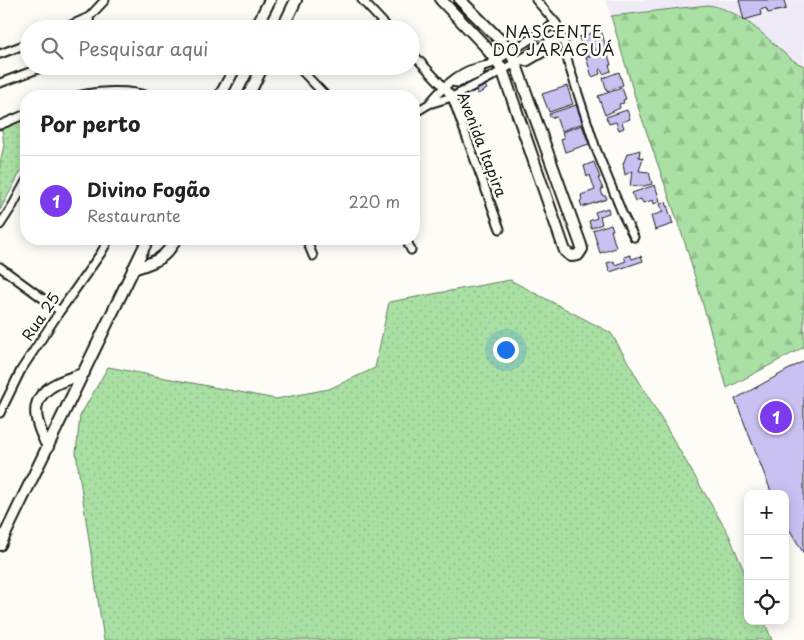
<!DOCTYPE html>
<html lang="pt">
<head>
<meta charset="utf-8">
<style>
	body { margin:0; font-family:"Playpen Sans",sans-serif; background:#f2f2f2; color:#222 }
	.controls { position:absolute; right:15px; bottom:15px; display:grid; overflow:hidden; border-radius:10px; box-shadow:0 2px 12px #0003 }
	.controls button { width:45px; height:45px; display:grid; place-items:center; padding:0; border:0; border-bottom:1px solid #e0e0e0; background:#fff; color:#222; font:25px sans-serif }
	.you { position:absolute; left:505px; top:349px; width:18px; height:18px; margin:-12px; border:4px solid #fff; border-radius:50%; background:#1a73e8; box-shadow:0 0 0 8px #1a73e833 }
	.badge { display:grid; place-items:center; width:32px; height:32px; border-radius:50%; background:#7c3aed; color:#fff; font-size:16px; font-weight:700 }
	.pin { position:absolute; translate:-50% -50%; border:2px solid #fff; box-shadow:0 1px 5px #0006 }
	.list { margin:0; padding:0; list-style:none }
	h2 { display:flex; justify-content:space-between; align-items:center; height:65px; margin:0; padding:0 20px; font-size:21px }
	h2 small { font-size:16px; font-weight:400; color:#767676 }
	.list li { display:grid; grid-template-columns:32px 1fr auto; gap:15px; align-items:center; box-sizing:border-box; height:90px; padding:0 20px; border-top:1px solid #e0e0e0 }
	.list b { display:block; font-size:19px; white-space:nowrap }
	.list p { margin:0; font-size:16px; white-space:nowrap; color:#767676 }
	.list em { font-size:16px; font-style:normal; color:#767676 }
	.icon { flex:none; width:28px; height:28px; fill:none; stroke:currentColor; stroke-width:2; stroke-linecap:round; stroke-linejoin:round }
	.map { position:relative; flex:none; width:804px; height:640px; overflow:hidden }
	.search { position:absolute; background:#fff; box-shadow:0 2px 12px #0003; left:20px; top:20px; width:400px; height:55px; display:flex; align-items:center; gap:12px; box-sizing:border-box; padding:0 18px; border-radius:28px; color:#767676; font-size:19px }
	.panel { position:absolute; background:#fff; box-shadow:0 2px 12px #0003; left:20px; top:90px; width:400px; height:155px; border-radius:20px }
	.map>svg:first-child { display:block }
</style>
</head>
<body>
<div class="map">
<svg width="804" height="640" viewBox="0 0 804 640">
	<defs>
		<pattern id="grass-dots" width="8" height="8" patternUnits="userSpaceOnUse" patternTransform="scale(1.25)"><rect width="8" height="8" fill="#aae0a4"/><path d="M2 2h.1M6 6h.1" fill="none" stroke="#92c08d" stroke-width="1.8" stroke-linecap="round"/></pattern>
		<pattern id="forest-firs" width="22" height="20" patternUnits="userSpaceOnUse" patternTransform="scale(1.25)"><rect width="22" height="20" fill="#aae0a4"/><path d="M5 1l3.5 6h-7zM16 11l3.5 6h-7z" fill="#92c08d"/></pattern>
	</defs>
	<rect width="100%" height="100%" fill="#fdfcf7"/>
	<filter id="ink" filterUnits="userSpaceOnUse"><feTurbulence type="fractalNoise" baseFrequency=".02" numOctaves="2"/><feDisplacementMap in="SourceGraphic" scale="10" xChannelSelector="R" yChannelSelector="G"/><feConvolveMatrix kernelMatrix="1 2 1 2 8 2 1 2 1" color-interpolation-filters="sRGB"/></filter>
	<g filter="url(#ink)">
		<path fill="#eeeaf6" d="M606 0H804V66L793 60 764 35 727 9 718 6 708 5 611 16Z"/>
		<path fill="url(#grass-dots)" stroke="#637e60" d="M26 117V162L0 210V163L4 145 2 129 5 126Z
			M510 280 611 333 729 535 748 581V621H764L772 640H104L76 453 80 416 108 367 276 399 329 389 375 368 389 302Z"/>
		<path fill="url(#forest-firs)" stroke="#637e60" d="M708 5C733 8 757 28 775 45 784 53 793 62 804 66V347L727 388 686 246 638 107 611 16Z"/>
		<path fill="#cac1f3" stroke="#1c1c1c" d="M739 0H784L786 9 768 13 766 8 760 10 761 15 744 20Z
			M601 30 606 47 592 51V53L585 56 579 37Z
			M533 32 543 49 534 54 525 36Z
			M607 51 611 65H609L611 71 603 74 601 69 599 70 600 74 592 77 586 57Z
			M474 66 487 89 478 94 465 70Z
			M619 72 623 85 607 91 603 78Z
			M567 86 573 104 549 112 542 94Z
			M622 88 626 99 623 100 624 103 619 104 620 108 605 115 598 96Z
			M576 105 583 123 561 131 556 117 551 118 549 114Z
			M627 110 630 119 622 122 624 128 619 130 616 122 609 124 606 117Z
			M582 125 589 144 565 152 561 139 564 138 562 132Z
			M640 150 639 157 643 158 639 171 649 172 652 184 644 186H637L636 187 630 186 632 171 625 175 623 164 627 154Z
			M594 162 600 178H598L603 189 601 190 603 196H606L607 199 582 207 580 201 582 200 581 195 595 190 590 175 587 177 584 166Z
			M655 185 660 201 654 204 653 200 643 203 641 199 635 201 632 193Z
			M666 202 673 224 655 230 651 216 663 212 660 204Z
			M608 208 609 213 600 216 602 224 591 228 589 221 597 218 595 212Z
			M611 224 613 230H611L616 248 600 253 593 230Z
			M630 255 632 259 641 256 643 261 610 272 607 263 614 261 615 265 626 261 624 257Z
			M804 361V554L785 522V494H772L735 399Z"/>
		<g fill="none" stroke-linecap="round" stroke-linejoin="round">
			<g stroke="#1c1c1c" stroke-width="11">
				<path id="street" d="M362 0 389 29
					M536 0 556 23 563 39 569 66 596 149 623 215 634 237
					M89 17 90 29
					M62 29 89 17 105 0
					M411 52 443 86 452 97 500 229
					M0 54 29 43
					M520 60 527 62 551 48 555 42
					M301 70 326 96
					M451 82 458 83 480 73 481 68
					M0 83 46 66
					M77 96C97 91 129 89 148 96
					M429 104C440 90 458 72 476 68 481 66 485 66 491 64L556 23
					M414 113 429 104 452 97 493 76 549 42H555L563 39
					M0 125 26 114
					M0 225 13 205 26 181
					M306 239 313 256
					M406 239 411 250
					M0 267 60 311
					M0 413 21 370 60 311 101 253 109 239"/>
			</g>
			<g stroke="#1c1c1c" stroke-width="14">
				<path id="secondary" d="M441 0 485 46 502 69 565 251 571 256 578 255 582 249 581 245 515 62 508 48 460 0
					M255 29 270 0
					M282 29 296 0
					M220 96 236 66
					M248 96 263 66
					M133 269C155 262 164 260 176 239
					M48 447C35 422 26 398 58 383 66 379 76 377 84 373
					M0 545 148 239"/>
			</g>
			<use href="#street" stroke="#fdfcf7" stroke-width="7"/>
			<use href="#secondary" stroke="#fdfcf7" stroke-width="10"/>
		</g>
	</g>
	<g text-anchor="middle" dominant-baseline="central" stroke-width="5" stroke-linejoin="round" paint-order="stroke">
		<g font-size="15" fill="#1c1c1c" stroke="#fdfcf7">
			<text transform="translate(483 144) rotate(69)">Avenida Itapira</text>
			<text transform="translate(40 316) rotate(-56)">Rua 25</text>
		</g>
		<g font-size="16" letter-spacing="1" fill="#1c1c1c" stroke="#fdfcf7">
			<text x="554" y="31">NASCENTE<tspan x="554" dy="18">DO JARAGUÁ</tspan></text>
		</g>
	</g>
</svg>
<div class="controls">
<button>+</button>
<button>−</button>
<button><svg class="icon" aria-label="locate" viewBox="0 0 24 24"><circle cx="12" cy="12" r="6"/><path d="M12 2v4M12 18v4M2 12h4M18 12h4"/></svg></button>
</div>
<div class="you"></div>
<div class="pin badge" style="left:776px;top:417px">1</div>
<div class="search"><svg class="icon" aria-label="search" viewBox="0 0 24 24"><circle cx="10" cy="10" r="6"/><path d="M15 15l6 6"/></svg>Pesquisar aqui</div>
<section class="panel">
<h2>Por perto<small></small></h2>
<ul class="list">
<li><span class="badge">1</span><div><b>Divino Fogão</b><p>Restaurante</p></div><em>220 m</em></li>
</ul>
</section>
</div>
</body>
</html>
